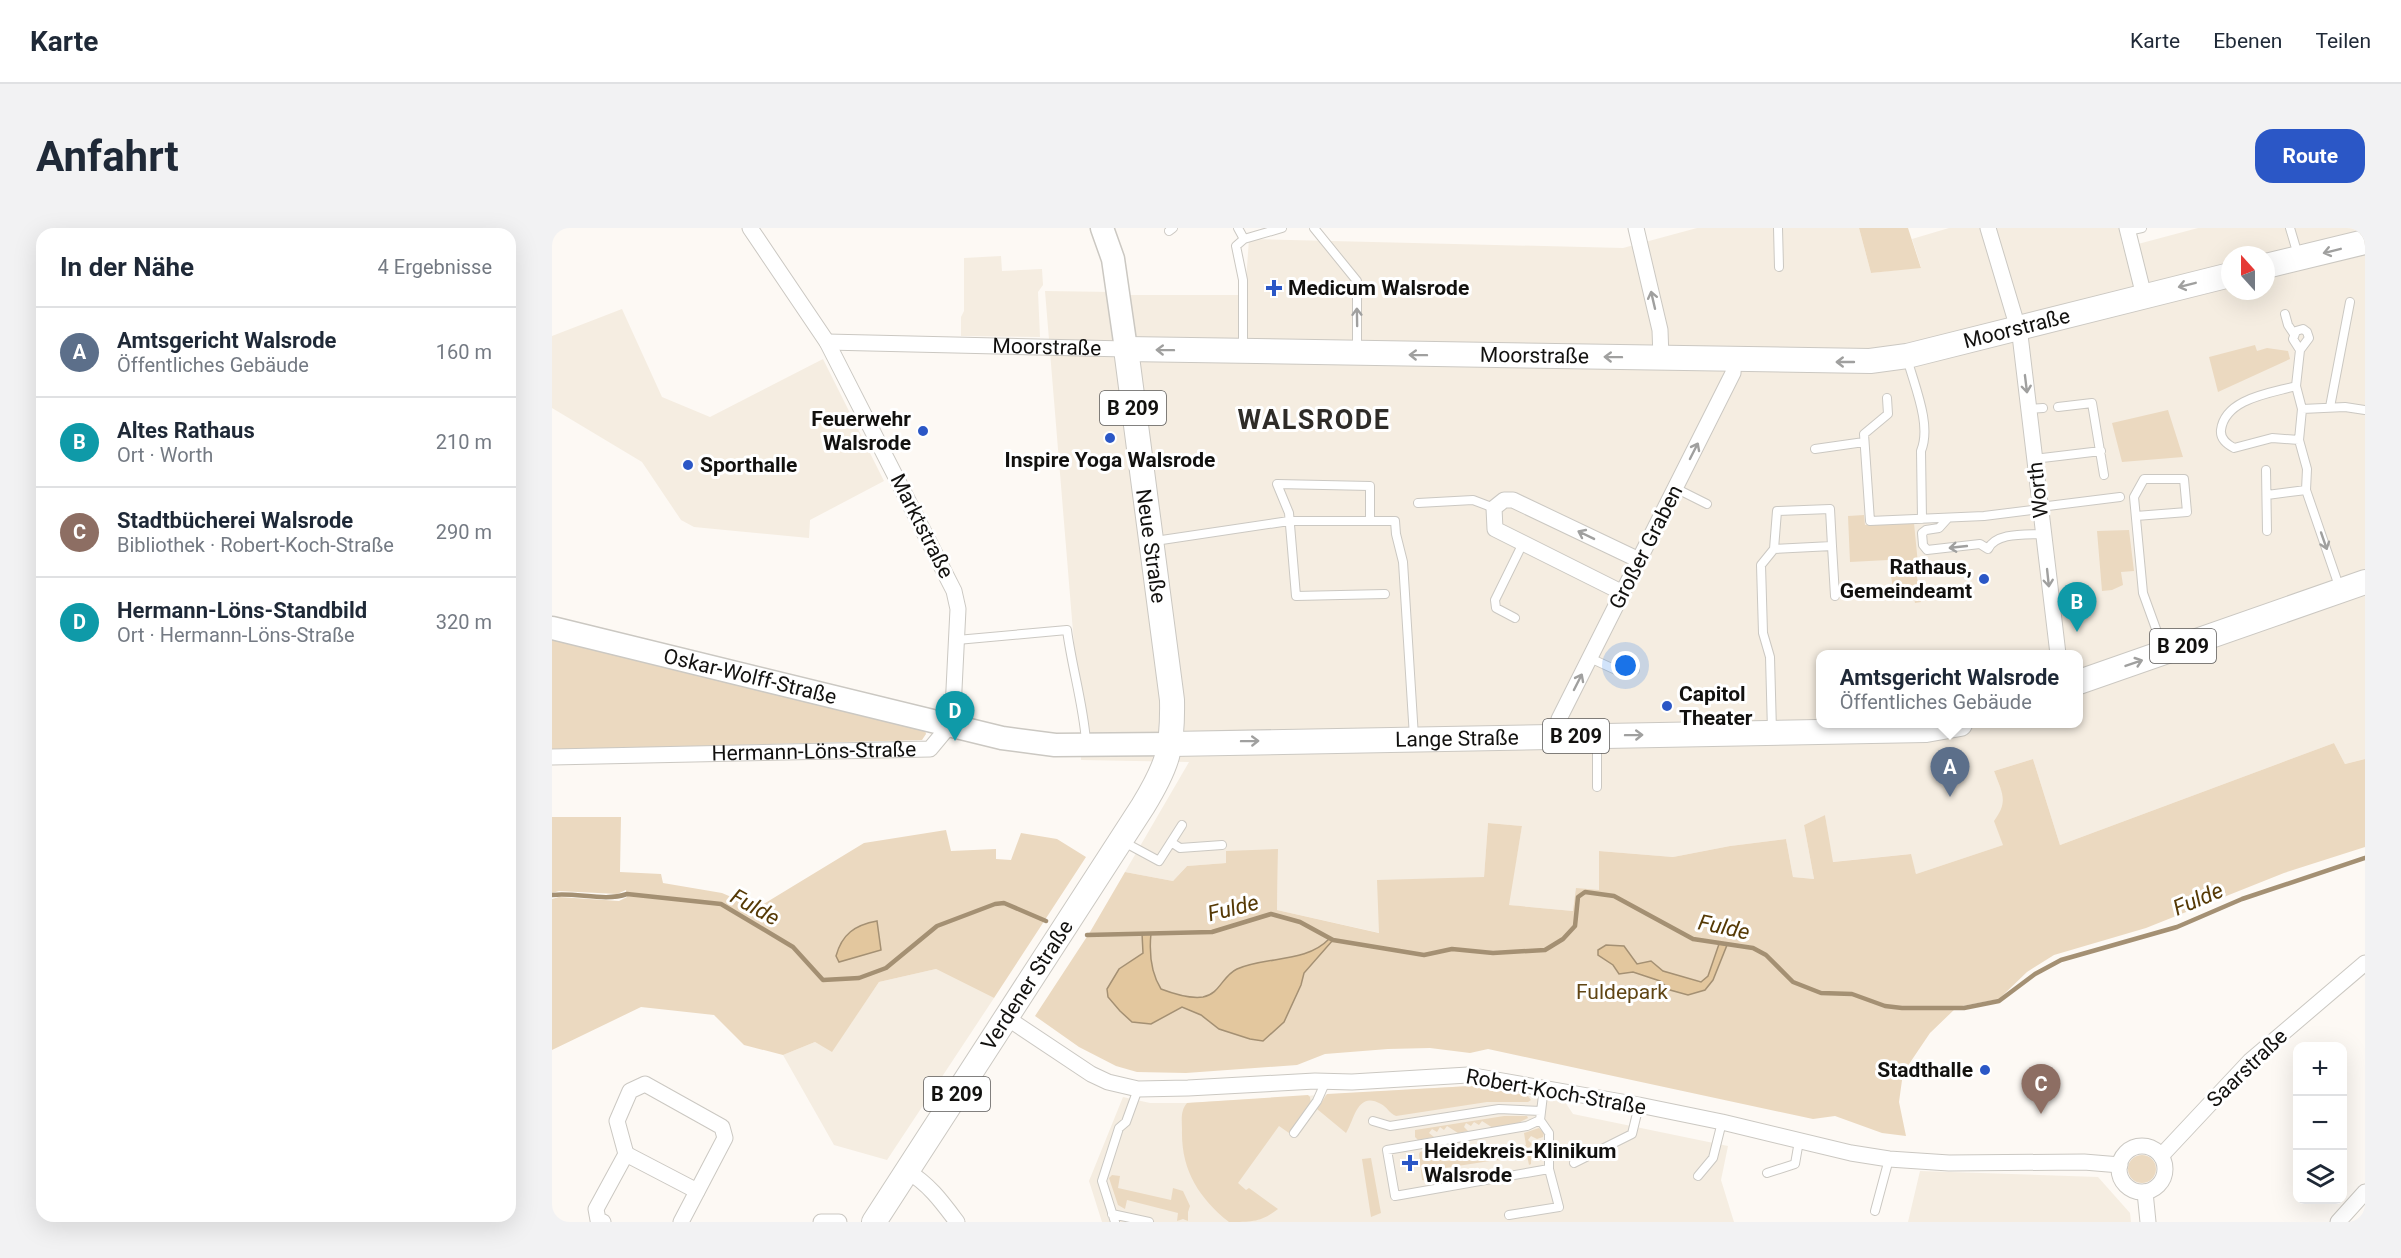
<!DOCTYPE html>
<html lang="de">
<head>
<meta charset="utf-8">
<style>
	body { margin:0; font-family:Roboto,sans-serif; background:#f2f2f3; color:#1f2937 }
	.controls { position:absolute; right:18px; bottom:18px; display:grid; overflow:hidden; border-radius:12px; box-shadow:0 6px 24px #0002 }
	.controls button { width:54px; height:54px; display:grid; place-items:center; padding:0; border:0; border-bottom:2px solid #e0e1e3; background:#fff; color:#1f2937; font:30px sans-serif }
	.compass { position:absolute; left:1669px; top:18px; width:54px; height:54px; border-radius:50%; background:#fff; box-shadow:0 6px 24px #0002; rotate:339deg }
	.you { position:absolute; left:1074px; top:438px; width:21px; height:21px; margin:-15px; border:4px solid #fff; border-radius:50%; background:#1a73e8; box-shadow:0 0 0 9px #1a73e833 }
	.badge { display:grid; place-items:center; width:39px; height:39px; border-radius:50%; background:#2b57c6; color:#fff; font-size:20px; font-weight:700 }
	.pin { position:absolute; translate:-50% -50px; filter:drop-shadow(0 2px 3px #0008) }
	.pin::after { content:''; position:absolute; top:32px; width:21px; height:18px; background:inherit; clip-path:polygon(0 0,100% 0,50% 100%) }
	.popup { position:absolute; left:1264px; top:422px; width:267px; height:78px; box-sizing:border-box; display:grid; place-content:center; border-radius:12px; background:#fff; filter:drop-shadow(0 2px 4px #0005); font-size:20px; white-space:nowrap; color:#747a83 }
	.popup b { font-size:22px; color:#1f2937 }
	.popup::after { content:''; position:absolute; left:50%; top:100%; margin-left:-12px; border:12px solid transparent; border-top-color:#fff }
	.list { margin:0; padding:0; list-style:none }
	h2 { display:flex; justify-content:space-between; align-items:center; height:78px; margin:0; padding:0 24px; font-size:26px }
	h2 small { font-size:20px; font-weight:400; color:#747a83 }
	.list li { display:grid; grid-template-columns:39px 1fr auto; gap:18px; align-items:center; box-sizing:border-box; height:90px; padding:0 24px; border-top:2px solid #e0e1e3 }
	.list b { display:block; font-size:22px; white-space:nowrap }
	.list p { margin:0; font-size:20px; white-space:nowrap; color:#747a83 }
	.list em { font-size:20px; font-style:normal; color:#747a83 }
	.icon { flex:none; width:33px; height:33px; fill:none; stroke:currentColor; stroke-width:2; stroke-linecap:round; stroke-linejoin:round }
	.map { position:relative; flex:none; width:1813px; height:994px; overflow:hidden; border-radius:18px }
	header { display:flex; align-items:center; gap:36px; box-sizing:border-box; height:84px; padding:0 30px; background:#fff; border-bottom:2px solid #e0e1e3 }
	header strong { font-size:28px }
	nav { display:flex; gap:33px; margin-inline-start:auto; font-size:21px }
	.intro { display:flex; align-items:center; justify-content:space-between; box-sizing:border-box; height:144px; padding:0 36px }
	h1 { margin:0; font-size:42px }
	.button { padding:15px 27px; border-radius:18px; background:#2b57c6; color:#fff; font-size:21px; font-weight:700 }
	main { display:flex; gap:36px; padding:0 36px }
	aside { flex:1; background:#fff; border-radius:18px; box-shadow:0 6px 24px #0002 }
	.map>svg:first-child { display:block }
</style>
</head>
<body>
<header>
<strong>Karte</strong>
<nav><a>Karte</a><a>Ebenen</a><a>Teilen</a></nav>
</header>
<div class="intro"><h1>Anfahrt</h1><a class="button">Route</a></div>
<main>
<aside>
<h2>In der Nähe<small>4 Ergebnisse</small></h2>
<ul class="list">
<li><span class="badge" style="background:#5c6f8a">A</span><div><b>Amtsgericht Walsrode</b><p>Öffentliches Gebäude</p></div><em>160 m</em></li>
<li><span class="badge" style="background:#0f9aa8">B</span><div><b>Altes Rathaus</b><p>Ort · Worth</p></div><em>210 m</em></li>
<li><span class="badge" style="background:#8d6e63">C</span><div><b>Stadtbücherei Walsrode</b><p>Bibliothek · Robert-Koch-Straße</p></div><em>290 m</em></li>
<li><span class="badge" style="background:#0f9aa8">D</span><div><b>Hermann-Löns-Standbild</b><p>Ort · Hermann-Löns-Straße</p></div><em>320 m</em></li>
</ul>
</aside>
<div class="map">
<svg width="1813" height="994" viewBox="0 0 1813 994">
	<rect width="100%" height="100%" fill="#fdf9f4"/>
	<path fill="#f5ede1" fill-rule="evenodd" d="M1145 0H1307L1319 45 1369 39 1360 11 1397 0H1567L1571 20 1646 0H1813V531L1793 536 1782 515 1508 617 1481 531 1442 543 1452 569 1451 617 1364 646 1358 626 1280 634 1273 587 1252 597 1262 651 1241 649 1234 611 1178 618 1121 629 1047 623V663L1021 683 956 677 970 598 936 595 932 650 828 705 725 682 726 622 674 635 635 638 621 653 573 644 637 534 529 532V501L493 63 561 64 578 67H693L697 11 1071 20ZM1678 27H1714V63H1678ZM1269 426H1527V496H1269Z
		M449 28 450 43 490 41 491 57 486 64 488 109 409 108V89L412 83V30Z
		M70 81 110 169 158 189 271 131 332 253 258 292 257 310 142 299 129 292 90 234 0 180V108Z
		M384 741 442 770 335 932 282 917 231 827 263 814 280 823 327 754Z
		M918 858 1013 874 1021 886 1176 918 1169 952 1182 994H550L537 953 571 869 598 875H635Z
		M1368 943 1546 949 1578 985 1579 994H1356Z"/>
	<path fill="#ebd9c0" d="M1307 0H1356L1369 40 1319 45Z
		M1703 117 1705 123 1715 120 1736 123 1738 131 1666 164 1657 129Z
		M1616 182 1631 229 1570 234 1560 195Z
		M1312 287 1313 297 1362 295 1366 336 1363 337 1369 374 1363 375 1361 366 1350 368 1349 365H1342L1336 332 1298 334 1296 288Z
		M1577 302 1582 343 1569 344 1571 357 1560 362 1550 363 1545 303Z
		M0 408 372 497 374 506 370 512 0 522Z
		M1782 515 1793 536 1813 531V619L1732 645 1594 700 1502 727 1475 744 1447 771 1405 779 1378 805 1351 845 1347 874 1354 908 1330 905 1283 888 1261 891 936 821 918 825 878 820 836 821 773 826 745 837 634 845 585 844 564 838 527 819 483 788 538 704 573 644 621 653 635 638 674 635V623L726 621 725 682 827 705 825 652 932 649 936 595 970 598 957 677 1021 683 1024 660 1047 662V623L1121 629 1178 618 1234 611 1241 649 1262 651 1252 597 1273 587 1281 634 1359 626 1364 646 1451 617 1442 593C1457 573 1450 565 1442 543L1481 531 1508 617Z
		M0 589H69L68 644 109 646 111 655 170 665 205 680 312 615 394 602 399 623 444 621V631L459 632 469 605 505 611 534 629 442 770 384 741 327 754 280 824 263 814 231 827 192 817 162 787 89 779 0 822V671L7 669 67 673 75 669 74 662 65 666 7 663 0 665Z
		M918 858 975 867 979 872 976 874H935L844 888C837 885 835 879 829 876 805 862 802 893 794 905L765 881 775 866Z
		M756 867 758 869 759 876 737 905 727 898 686 955 694 962 697 960 726 981C709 994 701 994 677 994 647 970 629 942 630 902 630 893 628 883 635 875Z
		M952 888H975L976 890 964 896 941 900 930 893 927 897 922 894 919 898 914 895 912 899 916 903 906 905 895 898 892 902 888 899 885 904 880 901 877 905 882 909 866 912 863 909V902Z
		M987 900 992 905 991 909 985 911 979 908 976 912 980 916 977 920 982 924 979 928V936L977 937 975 927 874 943 875 953 870 952 867 926 868 924 871 923 873 933 968 918 974 917 972 905Z
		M1576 941a14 14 0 1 1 28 0a14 14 0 1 1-28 0Z
		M819 930 829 985 819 989 810 931Z
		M560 947 568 948 566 960 619 972 621 960 631 963 638 978 636 984V993L631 991 625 993 626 985 575 972 573 981 566 977 557 950Z"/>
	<path fill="#e3c79e" stroke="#a49073" stroke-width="1.5" d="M325 693 329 722 287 734 284 728C290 706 303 697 325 693Z
		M590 705H599C597 725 599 745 609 761 622 766 637 771 651 769 668 766 670 748 685 741 715 728 754 735 777 711L781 712 752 745 749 757 732 794 711 813 698 811 667 801 649 787 630 779 599 796 580 794 568 783 556 769 555 761 567 741 591 725Z
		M1167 716 1175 717 1161 752 1153 762 1136 767 1118 762 1108 753 1081 744 1067 746 1061 737 1046 727V722L1054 717 1072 718 1085 736 1099 733 1111 743 1149 754 1156 748Z"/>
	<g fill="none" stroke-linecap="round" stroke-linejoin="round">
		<path stroke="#a49073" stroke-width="4.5" d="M0 667C25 664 52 674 75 666L169 676 241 719 271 752 307 750 334 740 385 698 443 676 452 675 494 693
			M535 707 660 704 719 686 748 694 781 712 872 727 900 721 941 725 993 722 1011 711 1023 698 1026 669 1033 664 1062 668 1141 711 1201 720 1214 727 1241 754 1269 765 1300 766 1333 778 1350 780H1412L1447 773 1483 746 1509 732 1625 699 1690 671 1813 630"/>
		<g stroke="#cbc8c2" stroke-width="10">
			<path id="lane" d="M686 0 692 11
				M762 0 805 53V121
				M1226 0 1227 39
				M1738 0 1746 27
				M617 3 621 0
				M1576 3 1590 0
				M1733 86 1736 97 1742 106
				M691 119V52L684 18 692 11 730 0
				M1748 122 1757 110 1755 104 1751 101 1744 103 1741 111 1748 122 1744 158 1750 181 1793 179 1813 182
				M1355 130C1362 157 1380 197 1369 223L1370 291
				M1744 158C1720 165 1673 170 1669 202 1668 211 1675 216 1682 220L1720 210 1747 212
				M1335 170 1336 186 1312 206 1318 293 1432 288 1488 281
				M1506 179 1540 175 1552 247
				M1778 179 1798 74
				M1477 181 1491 180
				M1750 181 1747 212 1755 241 1754 262 1788 361
				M1263 221 1312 214
				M1482 231 1549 223
				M1714 242 1715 303
				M1123 260 1155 276
				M1715 267 1754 262
				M866 275 921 272 942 280
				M1488 279 1568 269
				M1584 288 1635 284 1632 251H1592L1582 269 1591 365 1612 423
				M1396 290 1387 300 1374 302 1370 305 1371 317 1375 322 1428 316 1436 321C1444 304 1474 307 1491 306
				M818 293V258L725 256 737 285 744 368 833 366
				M603 313 737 293H843L844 306 851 334 862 509
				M1280 318 1283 368
				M963 390 944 380 943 372 971 315
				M405 412 515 402C520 440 531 475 534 513
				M1038 430 1064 442H1083
				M1220 503 1218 429 1211 405 1209 337 1222 321 1225 283 1278 281 1280 318 1222 321
				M1045 512V559
				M570 613 607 633 630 597
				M619 614 628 620 670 617
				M988 892 975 898 835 922 843 968 997 941
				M821 893 838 898 947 881 989 883
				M742 905 765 873 774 853
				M1022 935 1080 906 1087 877
				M1215 945 1243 936 1247 913
				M1146 948 1161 930 1170 894
				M1323 983 1337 931
				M560 986 597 994
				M957 987 1007 979 997 941V905L988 892 992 859
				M563 994 550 953 567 900 574 894 586 861"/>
		</g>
		<g stroke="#cbc8c2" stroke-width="17">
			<g id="street">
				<path d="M1084 0 1108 102 1109 130"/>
				<path d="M1436 0 1468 107 1506 426"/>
				<path d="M1575 0 1592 68"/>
				<path id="s1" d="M275 114 574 121"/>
				<path d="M1071 365 943 301 942 280 952 272H961L1087 332"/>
				<path d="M1008 508 1007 491 1181 145 1182 131"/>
				<path id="s2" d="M0 529 378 521 398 497 401 481 406 381 402 363 275 114 198 0"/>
				<path d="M455 790 539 846 556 854 586 861 636 860 763 853 800 854 916 847 1087 877 1170 894 1299 925 1337 931 1397 935 1532 934 1568 937"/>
				<circle cx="1590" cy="941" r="23"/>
				<path d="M74 926 145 963"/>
				<path d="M1609 928 1698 833 1813 735"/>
				<path d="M355 943C377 956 390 974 405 994"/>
				<path d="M1593 964 1596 994"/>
				<path d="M51 994 46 992 44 981 74 926 65 893 78 863 93 856 170 899 173 910 129 994"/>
				<path d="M269 994H287"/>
				<path d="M1786 994 1813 964"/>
			</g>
		</g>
		<g stroke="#cbc8c2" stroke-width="25">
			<g id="secondary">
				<path d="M550 0 561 31 574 121"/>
				<path id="s3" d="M0 400 450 510 503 517 619 516"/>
			</g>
		</g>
		<g stroke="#cbc8c2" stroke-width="26">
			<g id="primary">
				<path d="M1714 38 1813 14"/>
				<path d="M1527 454 1813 354"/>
				<path id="s4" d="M619 516 1374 502 1408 496"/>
				<path id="s5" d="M322 994 591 578C616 537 621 520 620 472L574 121 1318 133 1355 128 1678 47"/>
			</g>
		</g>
		<use href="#lane" stroke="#fff" stroke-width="8"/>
		<use href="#street" stroke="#fff" stroke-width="15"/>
		<use href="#secondary" stroke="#fff" stroke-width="22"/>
		<use href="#primary" stroke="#fff" stroke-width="24"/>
	</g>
	<defs><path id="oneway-shaft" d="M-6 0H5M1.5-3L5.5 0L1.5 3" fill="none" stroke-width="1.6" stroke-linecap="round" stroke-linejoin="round" transform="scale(1.5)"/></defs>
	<g stroke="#a0a09f">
		<use href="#oneway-shaft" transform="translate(1780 23) rotate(166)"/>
		<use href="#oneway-shaft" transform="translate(1635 57) rotate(166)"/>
		<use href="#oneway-shaft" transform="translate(1101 72) rotate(-103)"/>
		<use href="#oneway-shaft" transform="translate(805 89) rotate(-91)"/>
		<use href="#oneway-shaft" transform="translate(613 122) rotate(-179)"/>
		<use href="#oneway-shaft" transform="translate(866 127) rotate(-179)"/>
		<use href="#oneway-shaft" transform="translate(1061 129) rotate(-179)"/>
		<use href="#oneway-shaft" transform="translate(1293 134) rotate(180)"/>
		<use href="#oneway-shaft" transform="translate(1474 156) rotate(83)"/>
		<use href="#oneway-shaft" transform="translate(1142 223) rotate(-63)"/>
		<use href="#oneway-shaft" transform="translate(1034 307) rotate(-154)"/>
		<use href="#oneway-shaft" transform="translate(1772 313) rotate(71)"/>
		<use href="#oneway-shaft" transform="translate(1406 319) rotate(174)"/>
		<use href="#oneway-shaft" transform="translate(1496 350) rotate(84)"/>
		<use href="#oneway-shaft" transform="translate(1582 435) rotate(-19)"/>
		<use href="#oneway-shaft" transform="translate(1026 454) rotate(-63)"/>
		<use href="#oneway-shaft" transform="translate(1082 507) rotate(-1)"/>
		<use href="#oneway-shaft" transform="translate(698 513) rotate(-1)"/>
	</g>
	<g fill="#2b57c6" stroke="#fff" stroke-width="2">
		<path d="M719 51h6v6h6v6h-6v6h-6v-6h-6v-6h6z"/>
		<circle cx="371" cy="203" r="6"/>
		<circle cx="558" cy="210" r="6"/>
		<circle cx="136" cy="237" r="6"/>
		<circle cx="1432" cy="351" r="6"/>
		<circle cx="1115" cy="478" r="6"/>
		<circle cx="1433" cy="842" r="6"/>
		<path d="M855 926h6v6h6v6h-6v6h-6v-6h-6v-6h6z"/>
	</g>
	<g text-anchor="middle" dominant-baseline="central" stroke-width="6" stroke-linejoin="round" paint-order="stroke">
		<g fill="#fff" stroke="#595857" stroke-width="1.5">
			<rect x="548" y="163" width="66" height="34" rx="4.5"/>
			<rect x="1598" y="401" width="66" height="34" rx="4.5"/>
			<rect x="991" y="491" width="66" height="34" rx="4.5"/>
			<rect x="372" y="849" width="66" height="34" rx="4.5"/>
		</g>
		<g font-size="20" font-weight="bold" fill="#12110f">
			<text x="581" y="180">B 209</text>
			<text x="1631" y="418">B 209</text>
			<text x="1024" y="508">B 209</text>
			<text x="405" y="866">B 209</text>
		</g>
		<g font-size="21" font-weight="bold" fill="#12110f" stroke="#fff" text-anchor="start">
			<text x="736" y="60">Medicum Walsrode</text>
			<text x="359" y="191" text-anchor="end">Feuerwehr<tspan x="359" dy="24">Walsrode</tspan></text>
			<text x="558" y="232" text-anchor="middle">Inspire Yoga Walsrode</text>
			<text x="148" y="237">Sporthalle</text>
			<text x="1420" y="339" text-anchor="end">Rathaus,<tspan x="1420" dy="24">Gemeindeamt</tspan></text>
			<text x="1127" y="466">Capitol<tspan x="1127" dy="24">Theater</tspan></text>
			<text x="1421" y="842" text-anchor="end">Stadthalle</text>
			<text x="872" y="923">Heidekreis-Klinikum<tspan x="872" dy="24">Walsrode</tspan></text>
		</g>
		<g font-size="21" fill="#12110f" stroke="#fff">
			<text stroke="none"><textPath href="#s5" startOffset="1856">Moorstraße</textPath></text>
			<text stroke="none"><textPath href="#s1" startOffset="220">Moorstraße</textPath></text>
			<text stroke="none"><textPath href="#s5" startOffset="1370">Moorstraße</textPath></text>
			<text transform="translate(1486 262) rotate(-96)">Worth</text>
			<text transform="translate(370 298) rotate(63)">Marktstraße</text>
			<text transform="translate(599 318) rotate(82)">Neue Straße</text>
			<text transform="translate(1094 319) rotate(-63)">Großer Graben</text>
			<text stroke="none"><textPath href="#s3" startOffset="204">Oskar-Wolff-Straße</textPath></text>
			<text stroke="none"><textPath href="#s4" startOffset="286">Lange Straße</textPath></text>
			<text stroke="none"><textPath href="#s2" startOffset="262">Hermann-Löns-Straße</textPath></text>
			<text stroke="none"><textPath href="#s5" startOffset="282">Verdener Straße</textPath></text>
			<text transform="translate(1695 840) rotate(-44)">Saarstraße</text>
			<text transform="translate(1004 864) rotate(10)">Robert-Koch-Straße</text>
		</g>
		<g font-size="21" fill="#604514" stroke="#fff">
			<text x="1070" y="764">Fuldepark</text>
		</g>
		<g font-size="22" font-style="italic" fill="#553905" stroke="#fff">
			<text transform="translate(1646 671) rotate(-23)">Fulde</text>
			<text transform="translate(203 679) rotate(29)">Fulde</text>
			<text transform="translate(681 680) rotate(-14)">Fulde</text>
			<text transform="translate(1172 699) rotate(12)">Fulde</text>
		</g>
		<g font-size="27" font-weight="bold" letter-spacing="1.5" fill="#2f2c28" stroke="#fff">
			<text x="762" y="192">WALSRODE</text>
		</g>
	</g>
</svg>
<div class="controls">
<button>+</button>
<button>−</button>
<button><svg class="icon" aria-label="layers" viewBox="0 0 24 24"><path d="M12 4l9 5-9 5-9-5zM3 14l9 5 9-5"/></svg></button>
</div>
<svg class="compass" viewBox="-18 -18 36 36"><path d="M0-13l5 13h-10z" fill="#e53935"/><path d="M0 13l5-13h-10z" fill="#747a83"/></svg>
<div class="you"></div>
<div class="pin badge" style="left:1398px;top:569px;background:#5c6f8a">A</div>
<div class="popup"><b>Amtsgericht Walsrode</b>Öffentliches Gebäude</div>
<div class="pin badge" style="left:1525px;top:404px;background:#0f9aa8">B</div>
<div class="pin badge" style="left:1489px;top:886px;background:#8d6e63">C</div>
<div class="pin badge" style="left:403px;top:513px;background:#0f9aa8">D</div>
</div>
</main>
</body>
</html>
